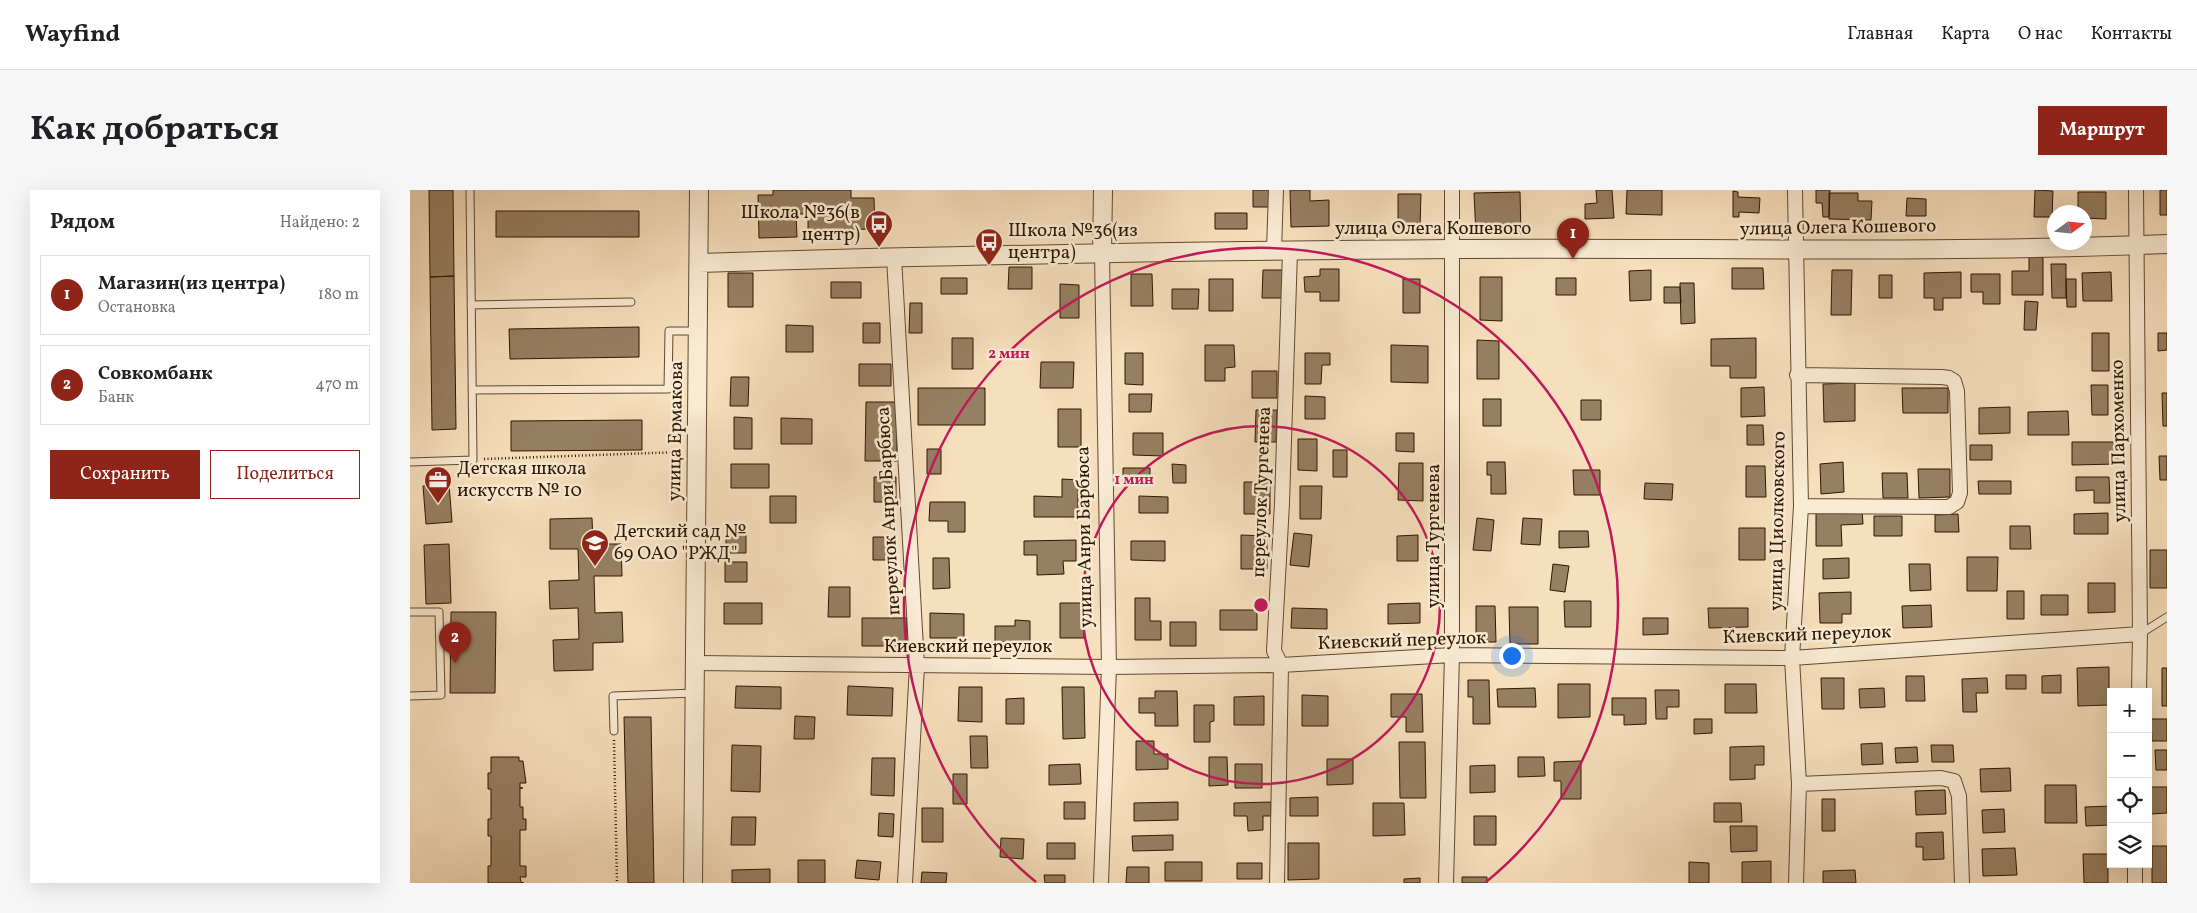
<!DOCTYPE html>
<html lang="ru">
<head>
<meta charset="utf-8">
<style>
	body { margin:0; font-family:Vollkorn,serif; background:#f6f6f6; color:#202124 }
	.controls { position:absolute; right:15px; bottom:15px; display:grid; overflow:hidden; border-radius:0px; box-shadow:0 5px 20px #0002 }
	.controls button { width:45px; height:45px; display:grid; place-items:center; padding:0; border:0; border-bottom:1px solid #e0e0e0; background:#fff; color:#202124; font:25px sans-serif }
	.compass { position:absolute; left:1637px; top:15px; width:45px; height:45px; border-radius:50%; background:#fff; box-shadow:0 5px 20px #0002; rotate:75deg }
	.you { position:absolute; left:1101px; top:465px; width:18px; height:18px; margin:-12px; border:4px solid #fff; border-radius:50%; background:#1a73e8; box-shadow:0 0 0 8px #1a73e833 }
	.badge { display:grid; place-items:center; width:32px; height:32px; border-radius:50%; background:#8f2418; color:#fff; font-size:16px; font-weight:700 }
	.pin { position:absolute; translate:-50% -41px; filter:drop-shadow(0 1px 2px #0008) }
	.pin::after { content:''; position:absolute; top:26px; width:18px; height:15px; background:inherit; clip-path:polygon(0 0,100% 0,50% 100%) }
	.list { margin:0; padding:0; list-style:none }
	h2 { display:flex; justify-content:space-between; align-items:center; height:65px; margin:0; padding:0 20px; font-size:21px }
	h2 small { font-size:16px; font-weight:400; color:#757577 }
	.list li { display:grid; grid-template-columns:32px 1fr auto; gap:15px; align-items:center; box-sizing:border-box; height:80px; margin:0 10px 10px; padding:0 10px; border:1px solid #e0e0e0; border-radius:0px }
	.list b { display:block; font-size:19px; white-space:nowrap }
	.list p { margin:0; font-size:16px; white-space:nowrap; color:#757577 }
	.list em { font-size:16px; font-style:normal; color:#757577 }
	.actions { display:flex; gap:10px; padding:15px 20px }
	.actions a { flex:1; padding:11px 0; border:1px solid #8f2418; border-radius:0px; text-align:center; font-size:18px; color:#8f2418 }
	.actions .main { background:#8f2418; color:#fff }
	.icon { flex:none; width:28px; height:28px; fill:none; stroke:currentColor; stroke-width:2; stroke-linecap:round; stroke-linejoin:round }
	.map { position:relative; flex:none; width:1757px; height:693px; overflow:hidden; border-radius:0px }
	header { display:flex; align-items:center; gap:30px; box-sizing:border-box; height:70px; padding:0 25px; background:#fff; border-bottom:1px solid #e0e0e0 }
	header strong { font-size:24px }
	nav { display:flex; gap:28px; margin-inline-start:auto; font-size:18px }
	.intro { display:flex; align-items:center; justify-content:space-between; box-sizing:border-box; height:120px; padding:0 30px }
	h1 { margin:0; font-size:35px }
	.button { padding:12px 22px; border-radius:0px; background:#8f2418; color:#fff; font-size:18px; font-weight:700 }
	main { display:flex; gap:30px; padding:0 30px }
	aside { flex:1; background:#fff; border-radius:0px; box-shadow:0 5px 20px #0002 }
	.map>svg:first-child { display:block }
</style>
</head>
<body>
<header>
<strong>Wayfind</strong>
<nav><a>Главная</a><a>Карта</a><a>О нас</a><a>Контакты</a></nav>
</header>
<div class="intro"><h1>Как добраться</h1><a class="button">Маршрут</a></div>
<main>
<aside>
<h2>Рядом<small>Найдено: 2</small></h2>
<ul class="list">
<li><span class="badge">1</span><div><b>Магазин(из центра)</b><p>Остановка</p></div><em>180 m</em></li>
<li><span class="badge">2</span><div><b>Совкомбанк</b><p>Банк</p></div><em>470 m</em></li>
</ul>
<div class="actions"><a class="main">Сохранить</a><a>Поделиться</a></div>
</aside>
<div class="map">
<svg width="1757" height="693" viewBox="0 0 1757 693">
	<rect width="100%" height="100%" fill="#f6dfbc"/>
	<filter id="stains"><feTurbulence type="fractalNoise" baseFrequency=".004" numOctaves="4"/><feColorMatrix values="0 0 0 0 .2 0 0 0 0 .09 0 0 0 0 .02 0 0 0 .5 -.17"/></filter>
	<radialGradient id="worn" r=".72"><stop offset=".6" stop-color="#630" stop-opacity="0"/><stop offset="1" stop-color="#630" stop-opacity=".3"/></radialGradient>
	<path fill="#967f62" stroke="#2f1700" d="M19 0H43L44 86 20 87Z
		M363 0H441V8H464L465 39 398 40V24H386L387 47 349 48 348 5H363Z
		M843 0H861V17H843Z
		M880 0H900V11L919 10V36L881 37Z
		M1186 0H1202L1204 28 1175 29V14L1187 13Z
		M1217 0H1252V25L1216 24Z
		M1406 0H1420L1419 27H1413L1412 13H1406Z
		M1625 0 1643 1 1642 27H1624Z
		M1750 0H1757V25H1750Z
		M1323 1 1328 2V7L1350 8 1349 23 1329 22V27H1323Z
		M1110 2 1111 44 1066 45 1064 3Z
		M1668 2H1696V29L1674 28V22H1668Z
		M1419 3H1448V11H1462L1461 30 1419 29Z
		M988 4H1011L1010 37H988Z
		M1497 8 1516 9V26H1496Z
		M86 21H229V47H86Z
		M805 23H837V39H805Z
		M1619 67H1633V105H1602V81H1619Z
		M1641 74H1656V108H1642Z
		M599 77H622V99H598Z
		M1322 78H1353L1354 99H1322Z
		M910 79H929V111H910V102H895L894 87 910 86Z
		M853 80H873V108H852Z
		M1241 80V110L1220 111 1219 81Z
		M1422 80H1442L1441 125H1421Z
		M1551 82V108H1533V120H1524V108H1514V83Z
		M1701 82 1702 111H1673L1672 83Z
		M318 83H343V117H318Z
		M721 84H742L743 116H721Z
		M1561 84H1590V114H1573V102H1561Z
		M1469 85H1482V108H1469Z
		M44 86 46 239 22 240 20 87Z
		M1070 87H1092V131L1070 130Z
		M531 88H557V104H531Z
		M1146 88H1166V105H1146Z
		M799 89H823V121H799Z
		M993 89H1010V123H993Z
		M1656 89H1666V117H1657Z
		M421 92H451V108H421Z
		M1270 93H1284L1285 133 1271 134Z
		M650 94 669 95V128H650Z
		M1254 97H1270L1271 113H1254Z
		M762 99H789L788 119H762Z
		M1615 111 1628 112 1626 140H1614Z
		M500 113H512V143H499Z
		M453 133H470V153H453Z
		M376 135 403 136V162H376Z
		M229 137V167L100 169 99 139Z
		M1682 143H1699V181H1682Z
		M1748 143H1757V160L1748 161Z
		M542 148H563V179H542Z
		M1346 148V188H1320V176H1301V149Z
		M1067 150 1089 151V189H1067Z
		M795 155H824L825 177 815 178V191H795Z
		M981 155 1018 156V193L981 192Z
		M715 163H733V195L715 194Z
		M895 163H920V175H912L911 194H895Z
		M631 172H664L663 198H630Z
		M449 174H481V196H449Z
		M842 181H867V208H842Z
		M321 187H339L338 216H320Z
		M1445 193V231L1414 232 1413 194Z
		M1681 195H1698V225H1682Z
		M1354 197 1355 226 1331 227V198Z
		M508 198H575V235H508Z
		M1492 198H1538V223H1493Z
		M1752 203H1757V236H1753Z
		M719 204H742L741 222H719Z
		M895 206 915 207V229H895Z
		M1073 209H1091V236H1073Z
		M1171 210H1191V230H1171Z
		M456 212H487V271H455Z
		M1600 217V243L1569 244V218Z
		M648 219H671V257H648Z
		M846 220H867L866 252H845Z
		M1658 221 1659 245H1618V222Z
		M324 227 342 228V259H324Z
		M371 228 402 229V254H371Z
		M232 230V260L101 261V231Z
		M1337 235H1353L1354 255H1337Z
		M723 243H753V266L723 265Z
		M986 243H1004V262L986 261Z
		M888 249H907V281L888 280Z
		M1662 252H1708V274L1662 275Z
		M1560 255H1582V270H1560Z
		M517 259H531V284H517Z
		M923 260H937V287H923Z
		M1749 266H1757V290H1750Z
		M1077 272H1095L1096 304H1081V285H1077Z
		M1433 272 1434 302 1411 304 1410 274Z
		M989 273H1013V311L988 310Z
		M321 274H359V298H321Z
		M762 274 776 275V293H763Z
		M1336 276H1355L1356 307H1336Z
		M713 278H740V294H713Z
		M1508 279H1540V307L1509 308Z
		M1163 280H1190V305H1164Z
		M1472 283H1497L1498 308H1473Z
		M464 287H486V312H464Z
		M1666 287H1699L1700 313H1684V300L1666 301Z
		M652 289 668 290V327H624V306L652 307Z
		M1568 291H1601V304H1569Z
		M834 292H860V324H834Z
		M1235 293 1263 294 1262 310 1234 309Z
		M39 294 42 332 16 334 13 296Z
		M890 296H912L911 329H890Z
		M360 306H386V333H360Z
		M729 306 758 307V323H729Z
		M520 312H555V342H538V331H519Z
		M1406 318H1452L1453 334 1431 335 1432 356H1406Z
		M1698 323V344H1664V324Z
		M1548 324 1549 342H1525V325Z
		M1464 326H1492V346H1464Z
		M182 328 183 354H211L212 386H184L185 423 212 422 213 452 183 453V480L144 481 143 450 169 449 168 418 140 419 139 391 169 390 168 359H140V329Z
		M1067 328 1084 330 1081 361 1063 360Z
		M1113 328 1132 329 1130 355 1111 354Z
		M1600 336H1620L1621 359H1600Z
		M1329 338H1355V370H1329Z
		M316 341H336V363H316Z
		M1149 341H1178L1179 357 1149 358Z
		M884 343 902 345 899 377 880 375Z
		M831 345 857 346V379H831Z
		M1008 345V371H987V346Z
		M463 347H485V370H463Z
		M666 350V371H653L654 384 627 385V365H614V351Z
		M721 351H755V371L721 370Z
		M39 354 41 413 16 414 14 355Z
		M1740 360H1757V398H1740Z
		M1557 367H1588L1587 401H1557Z
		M523 368H539L540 398 523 399Z
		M1439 368V388L1413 389V369Z
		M315 372H337V392H315Z
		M1143 374 1159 376 1155 402 1140 400Z
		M1499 374H1520L1521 400 1500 401Z
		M1678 393H1705V422L1678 423Z
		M419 397H440V427H418Z
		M1597 401H1614V429H1597Z
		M1441 402V424H1432V433H1410L1409 403Z
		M1631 405H1658V425H1631Z
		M725 408H740V431H751V450H725Z
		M1154 411H1181V437H1155Z
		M314 413H352V434H314Z
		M650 413H674V448H650Z
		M1010 413V433L978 434V414Z
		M1521 415 1522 437 1493 438 1492 416Z
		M1066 416H1085L1086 452H1066Z
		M1099 417H1128V454H1100Z
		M882 418 917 419V439L881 438Z
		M1298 418H1338V437L1299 438Z
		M810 420H847V440H810Z
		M41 422H86L85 503H40Z
		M520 423 554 424V448H520Z
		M452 428H497V456H452Z
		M1233 428H1258V444L1233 445Z
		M605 430 620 431V460H605V452H585V436H605Z
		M760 432H786V456H760Z
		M1699 477V515L1668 516 1667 478Z
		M1752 478H1757V516H1752Z
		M1596 485H1616V499H1596Z
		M1651 485V503H1632V486Z
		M1496 486H1514L1515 511H1496Z
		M1411 488H1434V519H1412Z
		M1577 488 1578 503H1566L1567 522H1553L1552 489Z
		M1058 490H1079L1080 534H1063V507H1058Z
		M1148 494H1180V527L1148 528Z
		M1315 494H1346L1347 523H1315Z
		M326 496 371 497V519L325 518Z
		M438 496 483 498 482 526 437 525Z
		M549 497H572V532L548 531Z
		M652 497H674L675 548 653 549Z
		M1125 498 1126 517H1088L1087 499Z
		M1474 498 1475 517 1450 518 1449 499Z
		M1245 500H1269V517H1257V529H1246Z
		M745 501H767L768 536H745V523H729V508H745Z
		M981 504H1012L1013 542H996V527H981Z
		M892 505 918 506V536H892Z
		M854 506V535H824V507Z
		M614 508V534H596V509Z
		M1202 508H1236V534L1214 535V525H1202Z
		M784 515H804V531L800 532V552H784Z
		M385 526 405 527 404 549H384Z
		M214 527H241L244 693H218Z
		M1284 529H1302V543L1284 544Z
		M1741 529H1757V551H1742Z
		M560 546H577L578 578H561Z
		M726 551H744V564H758V579L726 580Z
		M989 552H1015L1016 608H990Z
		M1472 553 1473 574 1452 575 1451 554Z
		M322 555 351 556 350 602 321 601Z
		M1521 555H1543L1544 572H1522Z
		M1354 556V575H1345V589L1320 590V557Z
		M1507 557 1508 572 1486 573 1485 558Z
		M1745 560H1757V580H1746Z
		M81 567H109V571H113L116 593H110V598H113H110V617H113V629H116V640H110V676H116V687H110L111 692 114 693H78V676H81V646H78V629H81V599H78V583H81Z
		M799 567H817L818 595 799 596Z
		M1108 567H1134L1135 586 1108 587Z
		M462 568H485L484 606 461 605Z
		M917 569H943V594L917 595Z
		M1171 571V609H1151V591H1144V572Z
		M670 574 671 594 639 595V575Z
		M825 574H852V598H825Z
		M1085 575V602L1060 603V576Z
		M1600 578 1601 601 1571 602 1570 579Z
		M543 584H557V614H543Z
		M1635 595H1666L1667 633H1635Z
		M1740 597H1757V623L1741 624Z
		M1535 600 1536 624 1506 625 1505 601Z
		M908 607V626H880V608Z
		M1412 609H1425V641H1412Z
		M654 612H675V629H654Z
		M768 612V630L724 631V613Z
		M861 612V626H853V640L838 641 837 626H824V613Z
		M963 613H994L995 645 963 646Z
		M1304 613H1331L1332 632H1304Z
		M1701 616V635L1676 636 1675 617Z
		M512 618H533V652H512Z
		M1594 619 1595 642 1573 643 1572 620Z
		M469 623 484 624 483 647 468 646Z
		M1064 626H1086V655H1064Z
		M322 627H346L345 655H321Z
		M1320 636H1347V661L1321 662Z
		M1533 642 1534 669 1513 670V657H1506V643Z
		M763 645V660L723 661 722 646Z
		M591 648 614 649 613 669 590 667Z
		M637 653H665V669H637Z
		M878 653H909V689L878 690Z
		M1742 656H1757V693H1742Z
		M1605 658 1607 685 1573 686 1572 659Z
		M1673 664H1698V693H1674Z
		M388 670H415V693H388Z
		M447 670 471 672 469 690 445 688Z
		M1361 671V693H1332V672Z
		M755 672H792V691H755Z
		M1279 672 1299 673V693H1279Z
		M827 673H852V689H827Z
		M717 677H739V693H716Z
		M360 679V693H322V680Z
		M1445 680 1446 693H1413V681Z
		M512 682 537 683 536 693H511Z
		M634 685H655V693H635Z
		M1052 687H1077V693H1052Z
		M1010 688V693H994V689Z"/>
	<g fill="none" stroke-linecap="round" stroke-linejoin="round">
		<g stroke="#61492f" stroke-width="9">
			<path id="service" d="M61 115 221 112
				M62 200 258 199 259 141H287
				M0 272 63 270 60 0
				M0 422H29L31 505 0 506
				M1730 444 1757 427
				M204 541 203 506 285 503"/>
		</g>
		<g stroke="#61492f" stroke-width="16">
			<path id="minor" d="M1385 0 1391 316 1382 468 1389 594 1386 693
				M1726 0 1730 444 1729 502
				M864 61 866 0
				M484 67 507 476 495 693
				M1387 185 1532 187 1539 188 1544 191 1547 201 1550 303 1547 312 1539 317 1391 316
				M285 473 699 477 871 475 1042 465 1382 468 1730 444
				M1389 594 1531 588 1544 591 1549 606 1552 693
				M691 693 699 477 692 63
				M867 693 871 475 864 461 872 313 880 61
				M1036 693 1042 465V0
				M1725 693V674"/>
		</g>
		<g stroke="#61492f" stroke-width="20">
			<path id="tertiary" d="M692 63 693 0
				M289 73C540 65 791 61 1042 59 1280 57 1519 64 1757 54
				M283 693 289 0"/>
		</g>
		<path stroke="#2f1700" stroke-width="2.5" stroke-dasharray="1 2.5" stroke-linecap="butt" d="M74 269 271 262
			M204 550 207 693"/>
		<use href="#service" stroke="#f9ead3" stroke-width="7"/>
		<use href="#minor" stroke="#f9ead3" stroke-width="14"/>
		<use href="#tertiary" stroke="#f9ead3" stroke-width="18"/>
	</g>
	<g fill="none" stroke="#c2185b" stroke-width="2.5">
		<circle cx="851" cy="415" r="179"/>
		<path d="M626 692A357 357 0 1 1 1076 692"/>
	</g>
	<defs>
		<g id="bus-pin" transform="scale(1.4375)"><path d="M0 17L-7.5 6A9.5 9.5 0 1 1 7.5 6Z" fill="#8f2418" stroke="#f9ead3"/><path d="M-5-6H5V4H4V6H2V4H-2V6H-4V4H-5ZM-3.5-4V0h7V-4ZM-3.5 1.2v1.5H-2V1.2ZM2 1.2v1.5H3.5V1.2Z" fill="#fff"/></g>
		<g id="office-pin" transform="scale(1.4375)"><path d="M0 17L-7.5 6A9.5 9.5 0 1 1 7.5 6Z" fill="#8f2418" stroke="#f9ead3"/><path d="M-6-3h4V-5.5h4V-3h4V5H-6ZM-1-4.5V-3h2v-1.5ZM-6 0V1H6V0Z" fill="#fff"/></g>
		<g id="school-pin" transform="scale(1.4375)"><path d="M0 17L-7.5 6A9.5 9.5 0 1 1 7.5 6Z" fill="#8f2418" stroke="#f9ead3"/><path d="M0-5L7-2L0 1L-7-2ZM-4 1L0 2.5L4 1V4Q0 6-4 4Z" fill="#fff"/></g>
	</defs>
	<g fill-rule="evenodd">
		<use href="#bus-pin" x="469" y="34"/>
		<use href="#bus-pin" x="579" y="52"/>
		<use href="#office-pin" x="28" y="290"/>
		<use href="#school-pin" x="185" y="353"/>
	</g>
	<g text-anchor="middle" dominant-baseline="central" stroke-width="5" stroke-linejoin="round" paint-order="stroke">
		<g font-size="19" fill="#2f1700" stroke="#f9ead3" text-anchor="start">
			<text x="450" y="23" text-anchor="end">Школа №36(в<tspan x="450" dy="22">центр)</tspan></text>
			<text x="598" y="41">Школа №36(из<tspan x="598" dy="22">центра)</tspan></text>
			<text x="47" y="279">Детская школа<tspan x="47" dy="22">искусств № 10</tspan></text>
			<text x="204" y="342">Детский сад №<tspan x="204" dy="22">69 ОАО "РЖД"</tspan></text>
		</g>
		<g font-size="19" fill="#2f1700" stroke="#f9ead3">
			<text transform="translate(1428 38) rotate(-1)">улица Олега Кошевого</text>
			<text x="1023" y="39">улица Олега Кошевого</text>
			<text transform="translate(266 241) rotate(-89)">улица Ермакова</text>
			<text transform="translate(1709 251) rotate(-91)">улица Пархоменко</text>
			<text transform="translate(852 302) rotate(-88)">переулок Тургенева</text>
			<text transform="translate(479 321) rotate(-93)">переулок Анри Барбюса</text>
			<text transform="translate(1368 331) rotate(-89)">улица Циолковского</text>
			<text transform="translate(1024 346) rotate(-90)">улица Тургенева</text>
			<text transform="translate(675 347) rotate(-91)">улица Анри Барбюса</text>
			<text transform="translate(1397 445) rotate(-2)">Киевский переулок</text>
			<text transform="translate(992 451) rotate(-2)">Киевский переулок</text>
			<text x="558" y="457">Киевский переулок</text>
		</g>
	</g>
	<circle cx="851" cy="415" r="8" fill="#c2185b" stroke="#f9ead3" stroke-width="2.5"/>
	<g font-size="15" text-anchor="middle" font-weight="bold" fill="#c2185b" stroke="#f9ead3" stroke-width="5" stroke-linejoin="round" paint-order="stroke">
		<text x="599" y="168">2 мин</text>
		<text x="724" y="294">1 мин</text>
	</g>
	<rect width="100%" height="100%" filter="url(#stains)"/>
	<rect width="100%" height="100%" fill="url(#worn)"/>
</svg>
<div class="controls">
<button>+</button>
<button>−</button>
<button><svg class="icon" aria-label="locate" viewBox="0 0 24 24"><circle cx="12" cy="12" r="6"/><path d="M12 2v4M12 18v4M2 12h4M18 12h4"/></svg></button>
<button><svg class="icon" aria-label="layers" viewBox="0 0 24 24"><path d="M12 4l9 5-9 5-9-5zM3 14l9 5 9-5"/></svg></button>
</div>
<svg class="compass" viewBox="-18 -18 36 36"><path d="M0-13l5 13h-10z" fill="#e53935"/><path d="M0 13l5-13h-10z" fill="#757577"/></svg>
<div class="you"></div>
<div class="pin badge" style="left:1163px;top:69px">1</div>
<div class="pin badge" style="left:45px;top:473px">2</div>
</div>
</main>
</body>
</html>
